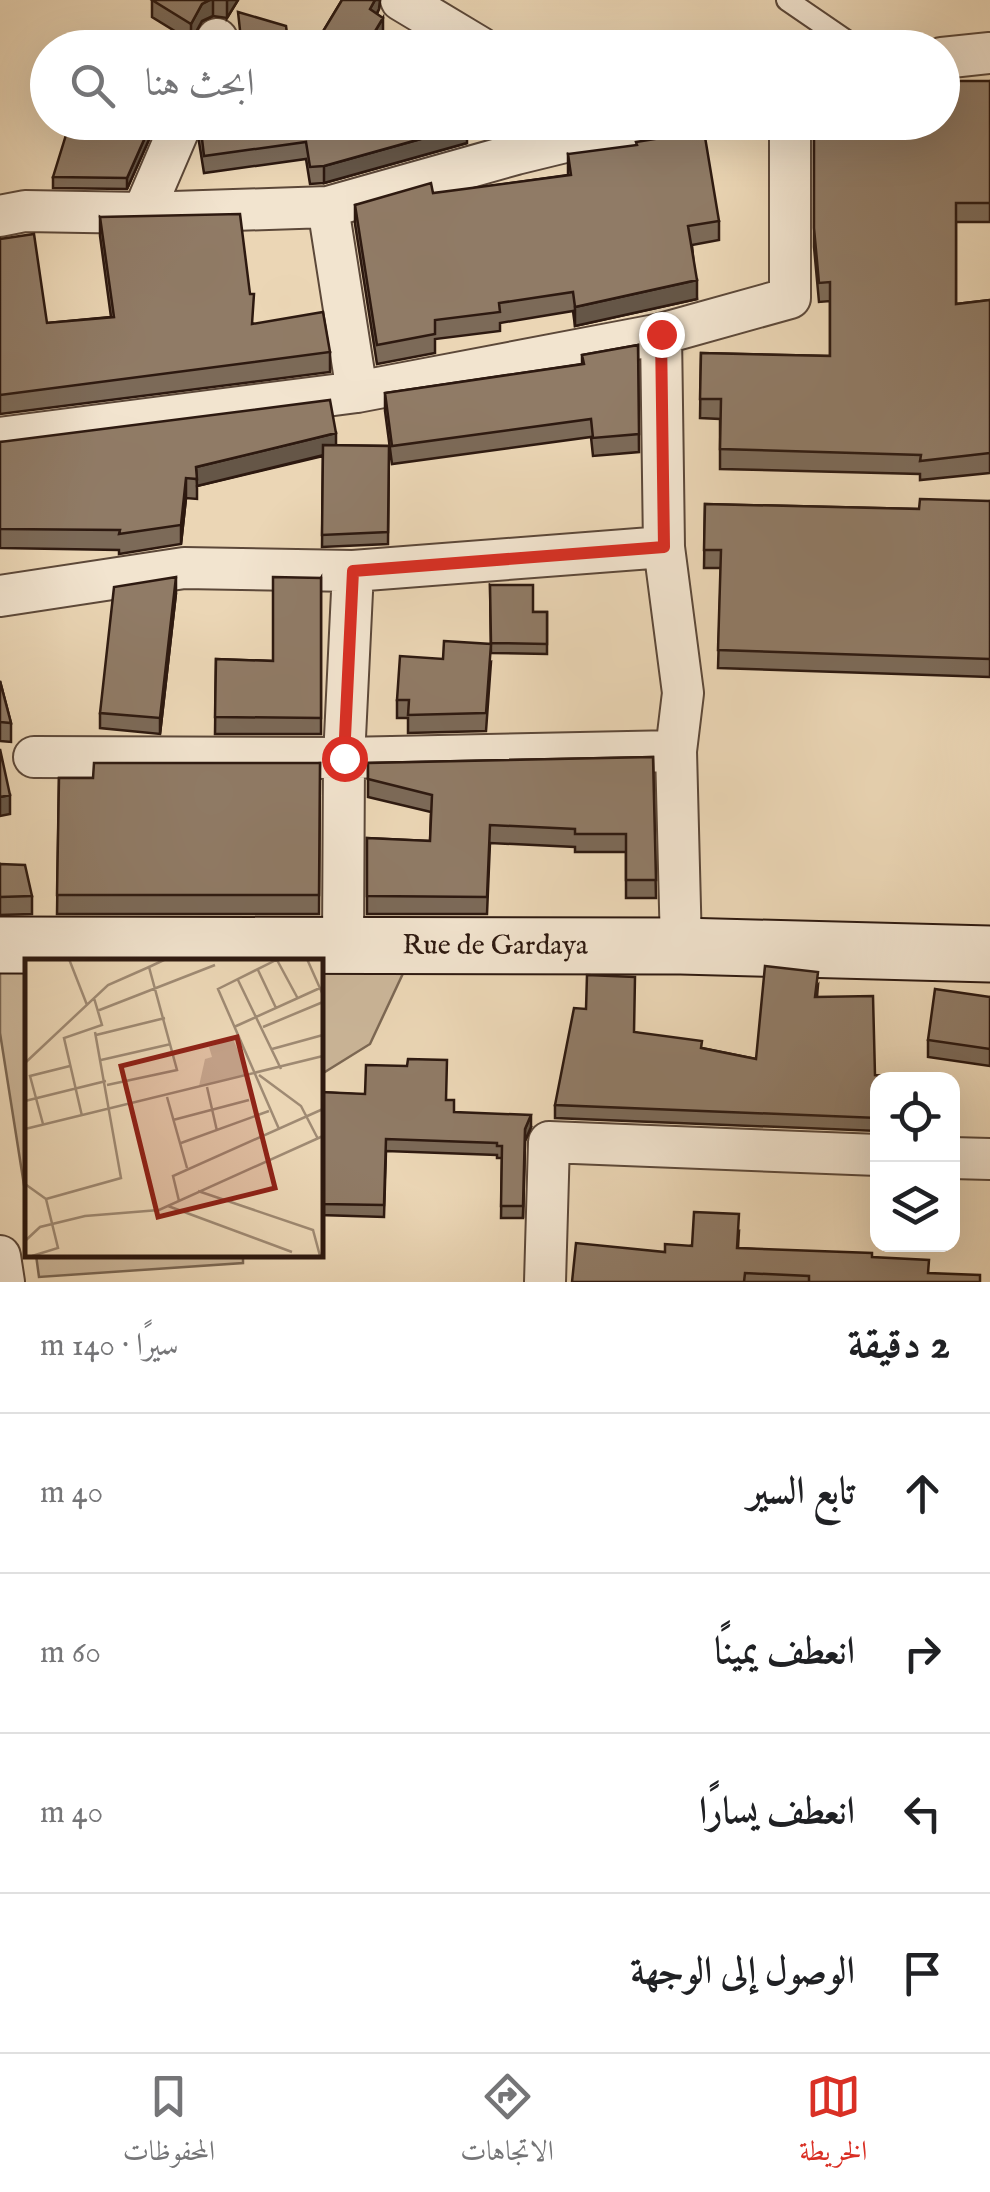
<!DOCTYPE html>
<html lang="ar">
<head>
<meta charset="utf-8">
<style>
	body { margin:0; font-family:"IM FELL English",Amiri,serif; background:#f2f2f2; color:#202124; direction:rtl }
	.controls { position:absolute; right:30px; bottom:30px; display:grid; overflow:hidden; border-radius:20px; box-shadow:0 10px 40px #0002 }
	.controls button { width:90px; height:90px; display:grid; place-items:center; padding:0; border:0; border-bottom:2px solid #e0e0e0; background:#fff; color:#202124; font:50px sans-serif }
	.stop { position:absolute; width:30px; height:30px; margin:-22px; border:8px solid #d93025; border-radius:50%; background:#fff }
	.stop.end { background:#d93025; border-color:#fff; box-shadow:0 2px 10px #0008 }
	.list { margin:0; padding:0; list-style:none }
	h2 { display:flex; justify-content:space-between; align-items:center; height:130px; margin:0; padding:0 40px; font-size:42px }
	h2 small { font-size:32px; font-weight:400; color:#757577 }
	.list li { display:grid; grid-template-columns:65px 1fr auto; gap:30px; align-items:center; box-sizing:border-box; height:160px; padding:0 40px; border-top:2px solid #e0e0e0 }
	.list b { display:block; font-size:38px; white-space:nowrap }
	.list em { font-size:32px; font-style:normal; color:#757577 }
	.icon { flex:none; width:55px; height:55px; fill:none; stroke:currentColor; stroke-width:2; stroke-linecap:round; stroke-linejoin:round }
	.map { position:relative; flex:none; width:990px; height:1282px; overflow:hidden; direction:ltr }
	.search { position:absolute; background:#fff; box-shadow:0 10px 40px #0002; left:30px; right:30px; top:30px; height:110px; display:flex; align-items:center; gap:25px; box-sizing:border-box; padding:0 35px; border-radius:55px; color:#757577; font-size:38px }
	.sheet { height:770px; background:#fff }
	nav { display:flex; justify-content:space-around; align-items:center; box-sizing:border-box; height:140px; border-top:2px solid #e0e0e0; background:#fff; font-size:28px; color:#757577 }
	nav a { display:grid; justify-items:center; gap:5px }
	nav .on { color:#d93025 }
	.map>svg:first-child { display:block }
</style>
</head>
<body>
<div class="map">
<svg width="990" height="1282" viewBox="0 0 990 1282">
	<rect width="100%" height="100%" fill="#ebd6b5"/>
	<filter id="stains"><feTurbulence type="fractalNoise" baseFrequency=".002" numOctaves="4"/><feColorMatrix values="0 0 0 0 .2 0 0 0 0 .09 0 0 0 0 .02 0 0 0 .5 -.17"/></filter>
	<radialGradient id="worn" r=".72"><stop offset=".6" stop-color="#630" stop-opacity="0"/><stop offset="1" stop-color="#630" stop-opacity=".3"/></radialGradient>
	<path fill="#cbb699" stroke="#7c6854" stroke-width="2.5" d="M0 966H27V1204L0 1033Z
		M320 967H406L370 1044 320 1075Z
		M243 1255V1263L39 1277 36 1255Z"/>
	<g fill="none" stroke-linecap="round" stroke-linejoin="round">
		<g stroke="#5c4839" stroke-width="24">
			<path id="lane" d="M787 0 857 48"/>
		</g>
		<g stroke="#5c4839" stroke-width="44">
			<path id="street" d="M401 0 481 48
				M214 48 217 39
				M942 58 990 53
				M328 207 357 392
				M143 213 182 122
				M0 216 25 211 143 213 328 207 516 154 647 122
				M661 334 664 547 683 693 676 751 681 946
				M0 438 357 392 661 334 790 298V122
				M0 596 184 568 353 571 664 547
				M34 757 344 758 676 751
				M343 945 344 758 353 571
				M952 1158 990 1159
				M0 1256 4 1282
				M545 1282 549 1142 878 1155"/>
		</g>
		<g stroke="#2d1910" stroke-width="59">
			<g id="secondary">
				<path id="s1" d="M0 945 681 946 990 954"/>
			</g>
		</g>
		<use href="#lane" stroke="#f2e4cf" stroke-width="20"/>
		<use href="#street" stroke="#f2e4cf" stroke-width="40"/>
		<use href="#secondary" stroke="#f2e4cf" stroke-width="55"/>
	</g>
	<path fill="#7c6a58" stroke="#2d1910" stroke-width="2.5" d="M152 0H238L227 18 213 16 202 21 191 41 152 17Z
		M342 0H380L379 9 377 14 383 34 376 48H319V38Z
		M990 81V222H956V304L990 300V473L920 480V474L720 469V419L700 418 701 353 830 356V301L819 302 814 247V122Z
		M199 125 467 143 324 183 310 184 306 159 204 173 199 142Z
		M151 135 127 189 53 188V177Z
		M568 154 719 221V240L692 245 697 299 575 326 573 311 500 323V331L435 339V353L377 364 355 224V205L568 175Z
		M100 217 253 324 330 352V372L0 414V239L47 323 111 317 100 236Z
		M638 345 639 452 593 456 591 437 392 464 385 411V393L582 364V355Z
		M0 442 389 446 388 544 322 547 323 456 197 486V499L186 498 181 544 119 554V550L0 548Z
		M990 501V677L718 668 721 568H704L705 504 919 509Z
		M321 578V734H215L216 659 273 661Z
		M490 585 533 612H547V654L491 653Z
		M176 593 160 734 100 728V713Z
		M491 662 486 731 408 733V718H397V700Z
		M0 681 11 723V742L0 741Z
		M653 757 656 898H626V852H575V847L490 843 487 914H367V838L430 841 431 812 368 797V763Z
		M320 763 319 914H57L59 778H93Z
		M0 864 32 896V914L0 915Z
		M818 985 817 997 878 1080V1131L555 1118V1105L634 1032 702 1048 756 1059Z
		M990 997V1066L928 1057V1040Z
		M320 1092 446 1100 454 1112 531 1127 525 1141 523 1218H501L502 1158H497V1155L386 1151 384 1217 320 1215Z
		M739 1231 738 1248 872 1257 929 1273 980 1282H572Z"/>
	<path fill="#655647" stroke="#2d1910" stroke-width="2.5" d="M210 0H213V16L202 21 191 41V24L202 4Z
		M228 0H238L227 18V1Z
		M375 0H380L379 9 370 26V9Z
		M383 18V34L376 48H365Z
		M151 124V135L127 189V178Z
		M467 126V143L324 183V166Z
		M697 280V299L575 326V307Z
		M336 433V452L197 486 196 467Z
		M186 478V498L181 544V525Z
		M176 577V593L160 734V718Z
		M10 795V814L0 816V797Z
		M531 1115V1127L525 1141 523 1218 525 1129Z"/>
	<path fill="#907b66" stroke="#2d1910" stroke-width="2.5" d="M152 0H210L202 4 191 24Z
		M342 0H375L370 9 383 18 365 48H334L319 38Z
		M238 12 286 26 289 48H230L240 30Z
		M942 81H990V203H956V304L990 300V453L920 461 921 455 720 449 721 399H700L701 353 830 356V282L819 283 814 228V122H942Z
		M70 122H149L151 124 127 178 53 177Z
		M200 122H466L467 126 324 166 310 167 306 142 204 156Z
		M704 131 719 221 688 226 697 280 575 307 573 292 499 303 500 312 435 320V334L377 345 355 205 431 183 433 193 571 175 568 154 637 145 636 142Z
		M240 214 250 294H254L252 324 323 312 330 352 0 395V239L34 234 47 323 114 317 100 217Z
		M638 345 639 434 593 438 591 419 392 446 385 393 584 364 582 355Z
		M330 400 336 433 196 467 197 479 186 478 181 525 119 534 120 530 0 529V442Z
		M323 445 389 446 388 532 322 535Z
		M920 499 990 501V659L718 650 721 550H704L705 504 919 509Z
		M176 577 160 718 100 713 114 587Z
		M273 577 321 578V718L215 717 216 659 273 661Z
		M490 585H533V612H547V644L491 643Z
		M444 641 491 644 486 713 408 715 409 700H397L400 656 443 659Z
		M0 681 11 723 0 722Z
		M0 749 10 795 0 797Z
		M653 757 656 880H626V834H575V829L490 825 487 897 367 896V838L430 841 432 795 368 779V763Z
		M94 763H320L319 895H57L59 778H93Z
		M0 864 25 865 32 896 0 897Z
		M765 966 818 972 815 997 873 996 875 1075 932 1080H878V1118L555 1105 574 1008 586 1009 587 975 635 977 634 1032 702 1041 701 1048 756 1059Z
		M935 989 990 997V1049L928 1040Z
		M408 1059 447 1060 446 1100H454V1112L531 1115 525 1129 523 1206H501L502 1146H497V1143L386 1139 384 1205 320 1204V1092L365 1094 366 1065 407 1066Z
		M694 1212 739 1214 737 1248 872 1253V1257L929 1260 928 1273 980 1275V1282H809V1276L745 1273 744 1282H572L576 1243 665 1252V1244L692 1246Z"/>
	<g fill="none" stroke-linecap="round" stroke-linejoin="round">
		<path stroke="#d93025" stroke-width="12" d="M344 758 353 571 664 547 661 334"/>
	</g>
	<g text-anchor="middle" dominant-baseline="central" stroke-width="8" stroke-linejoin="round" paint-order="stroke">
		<g font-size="28" fill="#2d1910" stroke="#f2e4cf">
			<text stroke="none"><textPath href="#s1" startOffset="495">Rue de Gardaya</textPath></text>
		</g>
	</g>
	<g transform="translate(25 959)">
		<rect width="298" height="298" fill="#ebd6b5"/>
		<path d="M208 80 223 115 174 127 180 100 187 98 184 88Z" fill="#cbb699"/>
		<path fill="none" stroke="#9f8a73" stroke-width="2.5" d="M44 0 62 46M253 0 193 30 254 170M282 0 298 36M252 1 272 38M233 11 251 49M213 21 256 110M72 52 190 6M209 68 295 29M238 68 298 43M71 76 140 59M247 90 298 76M76 101 146 85M0 104 83 26 124 8M234 116 276 147 293 180M82 126 152 111 124 8 141 0M182 128 192 172M142 138 162 209M0 142 81 122M57 157 39 79 77 66 69 39M148 161 224 141M18 165 5 117 45 107M0 170 298 97M156 184 244 152M0 225 21 240 33 289 7 297M173 232 288 271 295 297M21 240 96 219 70 73M154 242 148 217 298 150M143 247 267 293M0 282 15 268 60 257 134 251 298 177"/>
		<path fill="#8f2418" fill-opacity="0.15" stroke="#8f2418" stroke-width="5" d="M212 78 250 229 133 258 96 107Z"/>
		<rect width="298" height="298" fill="none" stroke="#2d1910" stroke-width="5"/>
	</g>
	<rect width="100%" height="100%" filter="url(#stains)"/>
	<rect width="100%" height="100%" fill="url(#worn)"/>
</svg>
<div class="controls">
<button><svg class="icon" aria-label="locate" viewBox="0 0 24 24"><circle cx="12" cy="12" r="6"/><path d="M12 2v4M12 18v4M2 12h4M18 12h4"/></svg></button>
<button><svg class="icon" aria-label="layers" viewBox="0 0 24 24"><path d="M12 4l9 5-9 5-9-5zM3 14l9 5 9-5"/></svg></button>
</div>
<div class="stop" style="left:344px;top:758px"></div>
<div class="stop end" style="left:661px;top:334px"></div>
<div class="search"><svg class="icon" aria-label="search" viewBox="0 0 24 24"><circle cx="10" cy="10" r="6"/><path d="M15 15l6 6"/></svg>ابحث هنا</div>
</div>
<section class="sheet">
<h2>2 دقيقة<small>سيرًا · 140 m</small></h2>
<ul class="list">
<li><svg class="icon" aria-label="ahead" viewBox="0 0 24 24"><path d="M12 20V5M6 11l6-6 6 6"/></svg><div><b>تابع السير</b></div><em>40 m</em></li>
<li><svg class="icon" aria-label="right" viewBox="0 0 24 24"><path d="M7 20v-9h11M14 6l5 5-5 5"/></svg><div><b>انعطف يمينًا</b></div><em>60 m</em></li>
<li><svg class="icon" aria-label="left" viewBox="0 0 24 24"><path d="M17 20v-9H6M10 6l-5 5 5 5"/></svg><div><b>انعطف يسارًا</b></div><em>40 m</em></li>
<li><svg class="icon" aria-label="arrive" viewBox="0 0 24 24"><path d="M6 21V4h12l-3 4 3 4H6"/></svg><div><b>الوصول إلى الوجهة</b></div></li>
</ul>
</section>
<nav>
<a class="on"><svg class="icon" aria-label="map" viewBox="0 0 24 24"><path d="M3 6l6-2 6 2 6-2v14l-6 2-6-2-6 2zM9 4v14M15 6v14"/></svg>الخريطة</a>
<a><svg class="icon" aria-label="directions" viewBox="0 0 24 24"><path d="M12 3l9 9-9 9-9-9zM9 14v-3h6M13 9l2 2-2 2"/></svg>الاتجاهات</a>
<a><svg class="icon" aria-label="saved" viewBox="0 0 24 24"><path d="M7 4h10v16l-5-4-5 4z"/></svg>المحفوظات</a>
</nav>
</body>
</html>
